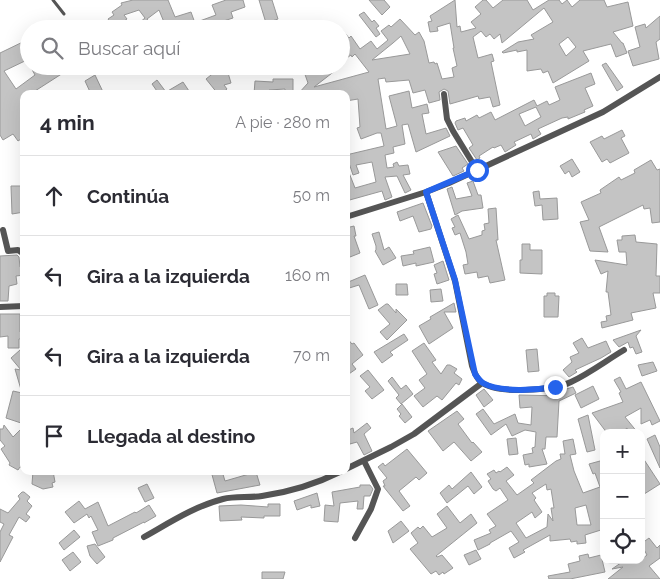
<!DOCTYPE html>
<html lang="es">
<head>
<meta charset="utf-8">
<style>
	body { margin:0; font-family:Raleway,sans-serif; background:#f2f2f3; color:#2b2b33 }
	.controls { position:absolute; right:15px; bottom:15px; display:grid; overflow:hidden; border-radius:10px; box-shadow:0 5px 20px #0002 }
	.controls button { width:45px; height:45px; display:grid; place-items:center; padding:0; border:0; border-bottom:1px solid #e1e1e2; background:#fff; color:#2b2b33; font:25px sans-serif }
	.stop { position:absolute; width:15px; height:15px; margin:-11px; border:4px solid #2563eb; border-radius:50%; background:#fff }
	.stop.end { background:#2563eb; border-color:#fff; box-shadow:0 1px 5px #0008 }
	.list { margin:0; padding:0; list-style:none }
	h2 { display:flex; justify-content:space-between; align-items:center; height:65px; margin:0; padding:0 20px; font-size:21px }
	h2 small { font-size:16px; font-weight:400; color:#7c7c81 }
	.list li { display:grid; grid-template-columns:32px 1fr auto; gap:15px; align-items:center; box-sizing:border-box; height:80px; padding:0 20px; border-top:1px solid #e1e1e2 }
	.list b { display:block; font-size:19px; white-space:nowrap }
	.list em { font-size:16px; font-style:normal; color:#7c7c81 }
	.icon { flex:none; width:28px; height:28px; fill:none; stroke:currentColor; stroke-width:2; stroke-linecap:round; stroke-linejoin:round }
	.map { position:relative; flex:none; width:660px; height:579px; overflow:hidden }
	.search { position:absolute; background:#fff; box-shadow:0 5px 20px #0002; left:20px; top:20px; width:330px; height:55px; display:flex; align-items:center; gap:12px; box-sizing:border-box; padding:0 18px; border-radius:28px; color:#7c7c81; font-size:19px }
	.panel { position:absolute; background:#fff; box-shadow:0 5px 20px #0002; left:20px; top:90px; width:330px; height:385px; border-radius:10px }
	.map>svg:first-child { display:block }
</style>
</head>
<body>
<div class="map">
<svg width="660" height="579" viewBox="0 0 660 579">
	<rect width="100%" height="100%" fill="#fff"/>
	<path fill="#c4c4c4" stroke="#999" fill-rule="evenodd" d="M133 0H168L175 17 191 12 196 26 181 29 179 22 166 27 159 10 147 19 151 25 147 29H143L139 23 145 18 139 10 124 15 127 19 114 28 108 19 114 15 112 12 122 5 121 3Z
		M226 0H243L245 7 231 12 233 18 214 24 216 29H200L197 22 216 15 212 5Z
		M259 0H272L278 19 266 23Z
		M369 0H384L390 7 382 15Z
		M455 0 457 27 460 26 461 32 476 28 471 22 481 14 475 7 483 0H486L493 8 503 0H527L533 10 549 0H559L562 4 567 0 572 7 580 0H604L607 7 628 2 633 26 613 32 622 43H623L627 53 616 57 611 44 583 51 589 61 553 83 548 71 543 73 541 69 527 71V50L517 52V50L503 53 502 52 518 42 534 39 531 35 553 22 544 8 502 43 500 34 494 39 490 34 486 37 481 31 473 37 478 58 492 54 494 61 491 62 500 105 493 107 490 97 479 99 478 96 450 104 448 91 444 89 439 92 440 100 429 103 425 90 413 93 409 80 386 82 385 78 378 79 386 129 397 126 389 96 409 91 412 108 427 104 429 113 422 114 426 134 446 128 450 136 416 152 408 124 402 125 405 144 393 147 394 153 385 155 387 168 394 167 393 164 397 162 399 166 408 165 410 174 403 175 411 190 405 193 397 176 385 177 392 197 385 200 382 191 346 201V165L355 188 376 182 372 162 356 165 359 173 353 175 348 160 346 161V155L384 146 381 133H377L361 139 357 128 360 127 358 99 346 101V94H298L308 83 302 66H334L336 70 314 87 369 72 355 54 352 57 351 55 341 62V28L349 38 351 36 360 49 371 41 377 49 388 40 381 31 389 25 391 27 400 19 415 35 419 32 424 41 429 63 434 62 435 64 437 63 442 79 454 77 452 68 457 66 453 48H454L450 23 437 27 438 31 430 32 428 22 432 21 430 16ZM401 36 410 54 372 60 393 43ZM568 37 576 47 566 56 559 44Z
		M364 12 372 22 374 20 379 26 376 28 380 34 376 37 359 15Z
		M660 16V39L656 42 659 59 633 66 628 51 640 47 635 27 645 24 646 28Z
		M29 39V59L4 71 16 89 35 75 30 66H74L35 91 37 94H24V137L18 141 13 134 3 140 0 135V53Z
		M606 63 623 87 617 91 602 65Z
		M215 66H226L231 83 224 85 227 89 221 94H218L206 79 216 71Z
		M591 73 595 84 585 88 593 106 584 110 585 112 568 119V117L562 118 538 129 541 134 533 139 531 134 514 142 516 145 505 152 501 145 494 148 493 147 479 156 480 158 477 160 469 148 473 145 463 128 458 130 455 123 456 121 465 118 466 121 477 115 479 118 491 112 495 120 534 100 537 106 547 101 549 105 560 100 555 87ZM536 107 541 117 525 126 519 114Z
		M95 75 104 94H91L85 81Z
		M273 79H293V92H285V89L269 90V94H254L255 81 273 82Z
		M157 80 166 92 183 82 191 94H159L152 84Z
		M622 130 625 136 621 138 629 153 610 163 607 159 602 162 590 142 602 136 604 139Z
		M456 146 468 164 462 168 464 171 453 176 438 152Z
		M572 159 580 172 572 177 569 171 565 174 560 166Z
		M651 160 657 170 660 169V222L652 223 650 208 644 209 643 205 599 227 608 252 590 251 580 222 589 220 581 202 601 193 600 190 619 177 621 180 635 173 634 170Z
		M473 181 478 195H481L483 208 462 211 455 215 447 189 452 187 456 199 472 196 467 183Z
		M11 186H22L24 212 12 214Z
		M539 191 540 199 557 198 558 219 543 220 542 205 535 206 533 192Z
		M423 203 432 226 431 229 419 232 413 216 400 221 397 212Z
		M496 208 498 240H496L505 280 490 283 488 276 478 278 477 272 465 274 463 265 468 264 466 252 460 233 455 235 452 228 455 227 451 219 458 215 469 239 482 235V231L485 230 484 224 489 223 488 209Z
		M354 226 356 236H354L360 253 350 257 346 246V228Z
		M379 232 384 250 389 247 396 258 383 265 375 251 376 250V246L372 234Z
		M635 235 636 242 657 244 656 276H660V293H653L656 308 631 313 633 320 602 328 601 322 607 321 606 316 611 315 608 292H606L608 271 601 274 595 260 627 265 626 252H619L617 240H622V236Z
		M522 244H530V250H542V274L520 273V260H522Z
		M430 247 434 262 416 266V263L403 266 401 256 414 254 413 251Z
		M17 255 19 257 20 267 24 266V275L16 276 17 284 9 286 8 301H0V256Z
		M443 261 449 280 437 284 434 274 437 273 434 265Z
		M365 275 378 305 369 309 359 285 346 289V283Z
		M396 284H407L408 295H396Z
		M441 289 443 301 431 302 430 290Z
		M547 293H555V296H559L558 317H544V296H547Z
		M454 303 456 312H444L453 328 429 344 419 326 431 319 430 317Z
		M386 304H388L396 313V309L407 320 387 340 380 332 390 324 378 310Z
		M0 314H20V332H24V338L19 339V348H8V336L0 337Z
		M641 330 636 336 642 352 636 354 633 347 630 348 628 342 619 347 613 340Z
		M404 334 408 340 390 352 393 355 382 363 374 352Z
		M346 337 352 344 354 343 363 355 352 364 356 369 346 376Z
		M582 338 588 348 606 341 611 352 601 358 575 370 577 372 569 377 563 370 572 362 570 357 579 353 573 343Z
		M424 343 436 360 432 362 441 374 447 365H450L457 369 454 373 462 379 459 385 456 383 442 400 437 396 423 407 414 396 425 388 419 380 427 374 412 351Z
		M537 349 539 371 528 372 526 350Z
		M20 350 24 354V424L6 418 13 391 22 393 15 369 21 370 11 358Z
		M653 362 657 371 642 376 638 365Z
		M368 370 384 390 372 399 365 391 370 387 360 376Z
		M392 377 401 389 406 385 413 394 401 404 396 398 399 395 388 381Z
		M620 377 626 389 641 382 660 421 652 425 650 420 641 424V408L625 417 638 433H629L627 428 621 433H607L592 413 623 402 619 393 621 392 614 380Z
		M593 386 599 399 581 408 575 395Z
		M573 387 576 393 559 401 557 437H546L545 449H542L547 464 529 467V464L525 465 523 455 533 453 532 448 535 447 536 432 525 430 512 436 506 424 491 435 476 414 483 409 494 424 515 414 518 423 531 425 532 407 520 408 519 395 563 396 560 391Z
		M484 389 493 400 484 407 476 395Z
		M402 404 412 417 405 423 399 416 401 414 397 409Z
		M457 411 464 419 458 424 472 443 473 442 482 452 471 461 454 442 443 451 428 431Z
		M588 415 595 450 587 452 578 419Z
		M367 423 371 428 364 434 372 451 364 455 357 442 350 444 346 431 353 428 354 433Z
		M4 425 13 437 24 426V468L20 467 18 470 9 465 10 463 1 449 5 446 0 440V429H3Z
		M655 435 660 447V468L647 439Z
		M516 438 518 454 509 455 507 439Z
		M573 439 576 454 570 455 574 471 583 493 600 487 595 473 593 474 589 464 600 461 604 470V529L585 535 586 543 577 544V541L571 542 570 539 550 541V535L523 550 525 552 514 558 509 548 519 542 511 531 490 543V544L478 550 474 540 491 533 489 530 496 526 487 514 508 500 500 488 496 491 493 489 488 481 491 479 487 474 494 470 496 473 499 471 500 472 507 467 514 475 506 481 517 495 534 483 531 480 556 461 561 459 560 454H565L563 441ZM546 484 547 490 551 489 554 508H551L553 521 548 514 547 527 526 538 516 523 532 512 535 518 542 512 534 500 536 498 532 493ZM586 505 591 525H577L575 508Z
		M407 449 427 473 419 480 416 477 399 491 410 506 403 511 383 486H385L383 481 387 478 378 467 383 463 385 466Z
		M641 455 660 484 641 496Z
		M33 471H53L55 482 52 483 53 487 43 489 32 484Z
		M211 471H222L225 481 256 472 260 485 217 493Z
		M471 472 482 487 474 494 468 486 447 503 440 493 449 485 452 489Z
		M147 484 154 498 145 502 138 488Z
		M360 485H370L373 489 370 496H364L363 509H357L358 501 340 503 338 522 324 521 325 505 334 506 332 492 360 487Z
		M22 492H24L30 497 27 501 32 506 26 514 30 517 26 522 19 517 9 535 13 537 0 562V532L4 524 0 522V509L8 513 20 499 18 496Z
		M317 493 320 506 311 508V505L297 510 294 501Z
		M79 501 85 509 98 502 108 526 135 512 136 513 149 505 156 516 144 523V522L113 538V540L98 546 92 532 98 530 91 516 89 518 87 514 74 523 65 512Z
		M268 504H280V516H264V518L241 517 242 520 220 521 219 506 241 505 268 507Z
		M447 506 460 523 471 514 477 523 436 556 437 557 442 555 453 568 444 574 443 572 439 575 436 571 431 574 410 549 418 543 411 533 418 527 420 529 423 526 432 537 447 528 437 514Z
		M401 521 409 531 393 543 388 531Z
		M74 530 80 537 64 550 59 543Z
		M649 538 657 548 660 545V558L649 566 660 579H608L623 567 612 569 625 560H641L647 555 641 544Z
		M95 544 105 557 97 564 90 556 87 546Z
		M476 550 481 559 469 565 464 555Z
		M73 552 81 562 70 571 62 560Z
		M588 554 589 558 601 555 605 572 570 579H549L548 576 570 572 568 564 580 561 579 556Z
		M262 572H285L283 579H262Z"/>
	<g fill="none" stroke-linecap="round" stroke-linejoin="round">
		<path stroke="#555" stroke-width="3" d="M53 0 64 14"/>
		<path stroke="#555" stroke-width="6" d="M444 94 447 119 453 131 477 170
			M426 192 455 281 472 366C474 371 476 378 481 382 497 395 554 390 571 382 590 373 607 360 624 350
			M346 217 426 192 449 183 603 112 660 77
			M3 230 8 251 18 250 24 254
			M0 307 24 306
			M346 469 391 447 414 434 482 383
			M144 537C169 523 195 506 223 499 235 496 249 498 262 496 290 492 316 484 342 471
			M355 538 371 509 378 489 364 461"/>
	</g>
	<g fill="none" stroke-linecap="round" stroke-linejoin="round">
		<path stroke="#2563eb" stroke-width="6" d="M477 170 426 192 455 280 475 374C477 377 480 381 483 383 500 393 537 390 555 387"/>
	</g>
</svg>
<div class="controls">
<button>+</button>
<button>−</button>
<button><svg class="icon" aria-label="locate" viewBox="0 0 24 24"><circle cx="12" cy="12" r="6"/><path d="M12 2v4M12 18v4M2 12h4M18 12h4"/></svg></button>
</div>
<div class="stop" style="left:477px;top:170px"></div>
<div class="stop end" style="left:555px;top:387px"></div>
<div class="search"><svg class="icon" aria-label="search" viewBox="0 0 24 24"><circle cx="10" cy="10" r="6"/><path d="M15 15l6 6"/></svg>Buscar aquí</div>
<section class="panel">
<h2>4 min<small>A pie · 280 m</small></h2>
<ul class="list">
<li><svg class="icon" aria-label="ahead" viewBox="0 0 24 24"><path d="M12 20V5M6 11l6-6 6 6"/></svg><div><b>Continúa</b></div><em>50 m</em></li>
<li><svg class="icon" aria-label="left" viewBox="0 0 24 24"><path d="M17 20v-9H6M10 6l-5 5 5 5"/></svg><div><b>Gira a la izquierda</b></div><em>160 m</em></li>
<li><svg class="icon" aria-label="left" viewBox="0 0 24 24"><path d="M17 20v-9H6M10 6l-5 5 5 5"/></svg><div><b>Gira a la izquierda</b></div><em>70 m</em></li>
<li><svg class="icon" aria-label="arrive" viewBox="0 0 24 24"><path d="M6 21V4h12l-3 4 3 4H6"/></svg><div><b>Llegada al destino</b></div></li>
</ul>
</section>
</div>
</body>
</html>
